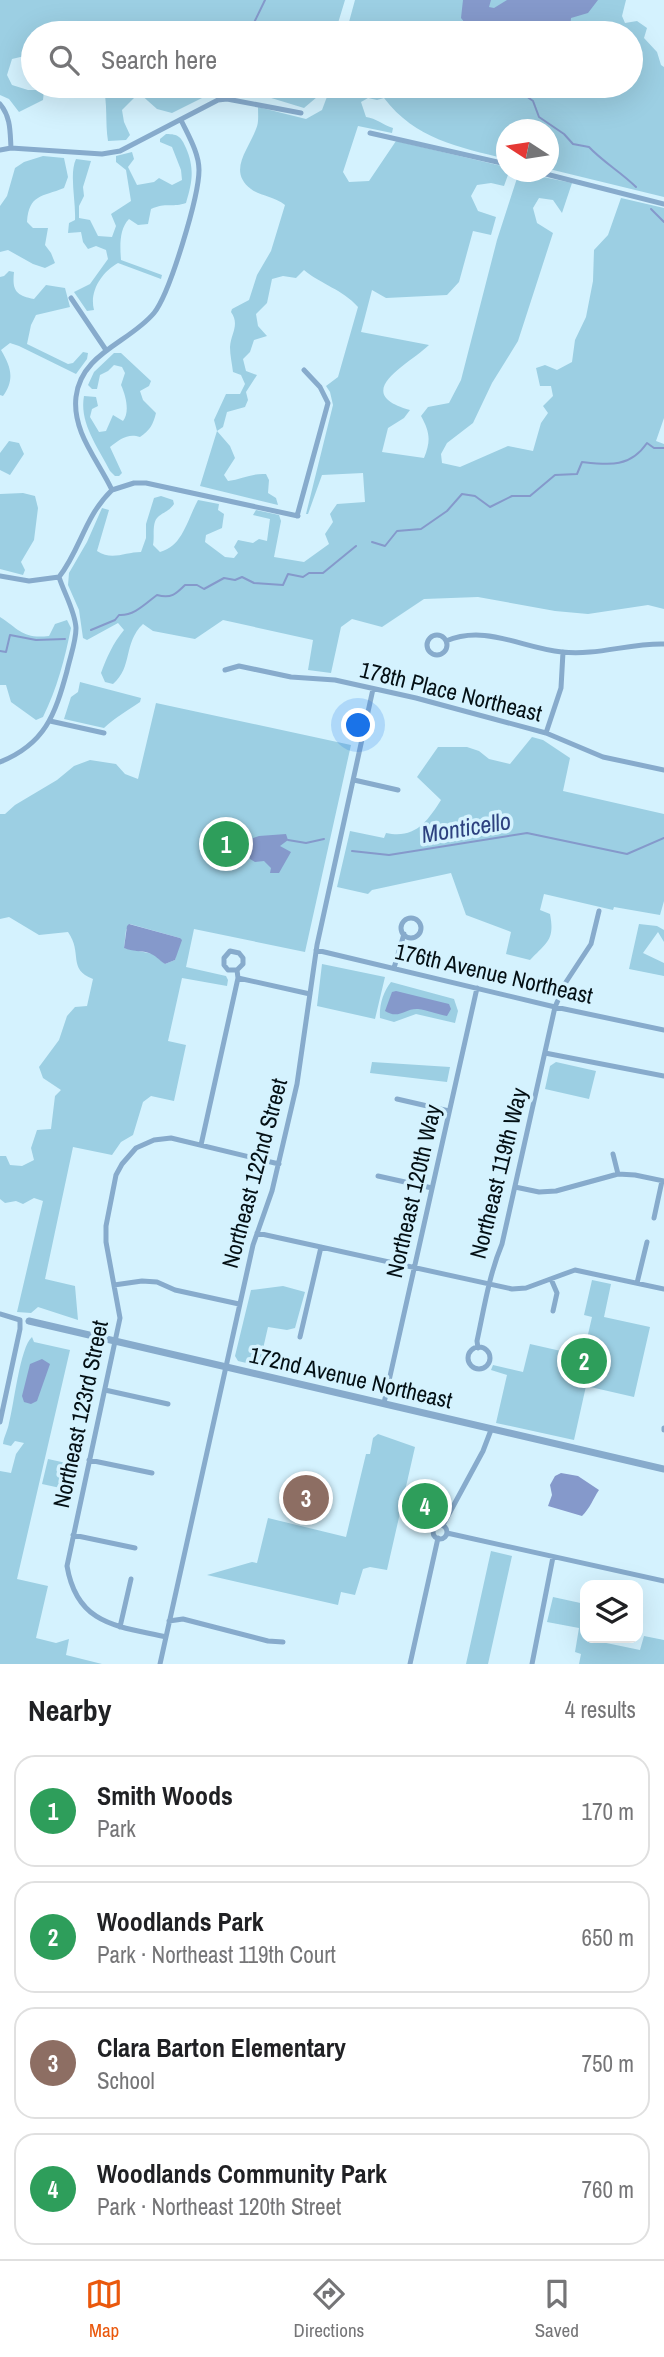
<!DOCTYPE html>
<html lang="en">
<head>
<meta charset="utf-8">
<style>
	body { margin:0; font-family:"Archivo Narrow",sans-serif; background:#f2f2f2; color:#202124 }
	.controls { position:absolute; right:21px; bottom:21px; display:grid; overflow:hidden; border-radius:14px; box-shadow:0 7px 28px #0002 }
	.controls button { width:63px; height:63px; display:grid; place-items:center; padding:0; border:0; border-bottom:2px solid #e0e0e0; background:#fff; color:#202124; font:35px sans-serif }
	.compass { position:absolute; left:496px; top:119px; width:63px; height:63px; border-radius:50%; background:#fff; box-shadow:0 7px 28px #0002; rotate:282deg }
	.you { position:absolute; left:359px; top:726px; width:24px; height:24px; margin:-18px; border:5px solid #fff; border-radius:50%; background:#1a73e8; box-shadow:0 0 0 10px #1a73e833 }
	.badge { display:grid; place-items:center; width:46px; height:46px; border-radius:50%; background:#ea580c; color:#fff; font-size:23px; font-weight:700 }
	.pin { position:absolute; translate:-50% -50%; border:4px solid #fff; box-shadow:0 2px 7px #0006 }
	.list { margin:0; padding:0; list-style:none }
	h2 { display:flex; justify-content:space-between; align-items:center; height:91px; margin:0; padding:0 28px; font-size:30px }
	h2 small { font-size:23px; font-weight:400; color:#757577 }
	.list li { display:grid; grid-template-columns:46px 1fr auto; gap:21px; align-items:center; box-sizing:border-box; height:112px; margin:0 14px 14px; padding:0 14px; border:2px solid #e0e0e0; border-radius:21px }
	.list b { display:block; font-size:26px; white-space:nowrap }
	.list p { margin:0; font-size:23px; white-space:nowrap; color:#757577 }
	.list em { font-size:23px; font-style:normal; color:#757577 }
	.icon { flex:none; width:38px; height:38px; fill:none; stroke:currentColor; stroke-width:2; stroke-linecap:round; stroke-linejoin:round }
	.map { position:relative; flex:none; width:664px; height:1664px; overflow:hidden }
	.search { position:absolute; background:#fff; box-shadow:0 7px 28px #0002; left:21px; right:21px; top:21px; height:77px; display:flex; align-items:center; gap:18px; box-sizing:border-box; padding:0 24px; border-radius:38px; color:#757577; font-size:26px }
	.sheet { height:595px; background:#fff }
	nav { display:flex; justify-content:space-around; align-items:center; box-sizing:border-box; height:98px; border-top:2px solid #e0e0e0; background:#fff; font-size:19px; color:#757577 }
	nav a { display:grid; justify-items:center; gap:4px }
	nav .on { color:#ea580c }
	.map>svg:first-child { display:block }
</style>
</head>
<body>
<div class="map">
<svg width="664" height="1664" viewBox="0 0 664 1664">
	<rect width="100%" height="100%" fill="#d4f2fe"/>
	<path fill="#9ccfe3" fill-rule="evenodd" d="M0 0H345L335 33H33V54L12 59 7 75 12 85 28 90H44L43 100 19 112 9 99 0 95Z
		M355 0H626L622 16 625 23 637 21 647 28 644 38 657 52 661 65 664 67V197L549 169 548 130H506V159C459 147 415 139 384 98L377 100 368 98 361 102 366 117C376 118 383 125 393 128L392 133 358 126 343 172 349 182 369 181 396 141 506 167V172H509L504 186 491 183 477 185 471 196 478 211 496 217 491 235 473 231 459 282 447 295 386 298 372 290 361 332 429 345C411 363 348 393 410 410L404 418 388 428 382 452 424 458C431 441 430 432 421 416L428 407 449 403 461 380 497 240 519 172 572 183 562 213 553 200 539 198 533 208 537 223 553 233 518 341 492 383 473 423 447 443 441 454 442 463 460 467 508 446 533 451 541 423 548 413 543 406 553 396 551 386H540L536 368 545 365 557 370 572 362 575 340 586 317 593 281 594 250 608 235 621 198 664 208V418L656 441 664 444V609L648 605 588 614 555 611 478 597 424 599 382 627 352 619 341 627 331 673 308 670 313 640 223 620 195 639 153 631 143 624C123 643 133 667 113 684L105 682 101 673C107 657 113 643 124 630L118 623 87 640 83 638 79 610 68 585 69 573 87 542 102 508 109 510 97 551C112 561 125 552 141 552L146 538V524L154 498 161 496 173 500 174 504C169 511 166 511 159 516 151 522 155 536 153 545L160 552C183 546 187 520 198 500L219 504 218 510 224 514 222 528 206 535 205 542 225 557 234 558 238 553 234 547 238 540 253 543 259 539 267 541 270 519 253 515 256 510 279 515 281 521 274 557 304 562 329 544 325 534 333 522 330 514 337 504 365 502 363 473 322 475 308 514H306L333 405 330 392 326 386 338 377 358 307C342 289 322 285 304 270L296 278 283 276 272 279 267 303 256 314 258 326 267 336 254 340 250 352 243 359 246 371 257 375 246 392 248 400 245 407 227 412 223 427 217 431 230 446 235 458 224 475 228 481C242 479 252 473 266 474L269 480 268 493 276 498 278 505 200 486 217 431 214 420 226 394H240L245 384 241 375 233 372C232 364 230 355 230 347 231 333 240 325 231 312L232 309 249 300 257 275 271 251 285 205C274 196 260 196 251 189 227 171 249 149 256 129 259 123 258 115 258 107L306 119 322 110 331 86H631V33H346Z
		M103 86H320L317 97 304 108 235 87 208 95 172 113 157 109 139 93 122 110 124 122 130 135 126 140 108 141C105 122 108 104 103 86Z
		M166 134C179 134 181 137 186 148 195 169 192 183 186 203 170 208 167 202 151 209L148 224 138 225 129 219C119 229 120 247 121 260L162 275 161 279 118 263C102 272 89 291 94 310L87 311 74 292 90 284 108 259 106 250 96 246 88 249 83 242 81 232 68 233 69 223 75 220C76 201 69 174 76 159L91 161 83 187 84 196 79 206V218L90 220 98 236 112 237 116 226 111 214 131 201 126 170 116 162V156L132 152 134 159 128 167 137 185 154 182 159 178 172 185 182 180 181 170 172 147 160 142V139Z
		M43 156 64 158 68 177 64 188C42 197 29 194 27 222L33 228H48L45 245 51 253 55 263 45 268 33 264 8 250 0 252V206L7 196 15 168 24 162Z
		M9 271 14 272C12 291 16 295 34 299L46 285 65 288 70 307 36 315 31 325 27 344 68 364 73 363 83 352 88 353 87 359 76 374 19 346 10 343 1 350C11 367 15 379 3 396L0 395V277L4 276Z
		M114 353H121L151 381 149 386 140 391 143 400 156 413C153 425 150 430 140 437 128 433 120 439 110 447L122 473 119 476H115L110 471C98 447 79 423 84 396L96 397 98 406 92 409 90 417 99 432 106 431 113 415 123 421C130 412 126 396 121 385L125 373 122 367 114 365 108 371 100 375 97 389H92L88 385 94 372Z
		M9 441 19 443 24 454 10 475 0 470V453Z
		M23 493 35 496 38 508 34 540 21 562 25 570 23 575 0 569V494Z
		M0 617C20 630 23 639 49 636L55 624 67 620 71 628C65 658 57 689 43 717L36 720 11 702 6 685H0Z
		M80 682 141 698 140 702C127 711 116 717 104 728L64 719 71 697 78 692Z
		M156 703 351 745 305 952 194 929 186 967 226 976 228 980 227 986 182 978 168 1041 186 1045 174 1101 151 1096 143 1102 133 1135 121 1142 112 1155 73 1147 45 1279 75 1286 78 1320 38 1307 31 1313 17 1312 43 1201 34 1198 23 1204 16 1201 5 1203 0 1199V1156H6L10 1165 22 1166 34 1160 31 1148 37 1130 51 1129 55 1096 61 1090 43 1078 39 1067 59 1040 67 1016 75 1007 87 1006 93 979C67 969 83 953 68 932L39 935 9 917 0 919V814H5L15 805 57 780 74 766 90 760 116 764 125 774 138 779ZM130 924 180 938 175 960 165 964 153 954 124 948 126 930Z
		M532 737 543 740 570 758 563 791 664 814V901L660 915 614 907 613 910 544 894 540 910 550 914C555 940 547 942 530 960L506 954 511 932 466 915 451 873 372 890 368 894 337 887 350 831 384 838 386 833C415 839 427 822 441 800L417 777 438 747H467L479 751 489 759 510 764Z
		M639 924 657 926 664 930V942L658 932 643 953 664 963V976L629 969Z
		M322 964 385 977 375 1019 317 1006Z
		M391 982 454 999 458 1011 455 1023 416 1014 394 1022 380 1018C379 1006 383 992 391 982Z
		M372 1062 450 1067 447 1082 370 1073Z
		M556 1062 596 1071 589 1099 545 1089 550 1066Z
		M592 1280 611 1284 604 1317 650 1327 634 1397 586 1386 574 1440 496 1423 507 1375 491 1370 493 1365 523 1372 530 1344 583 1356 592 1317 584 1315Z
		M283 1286 305 1292 295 1328 287 1330 268 1327 259 1366 238 1361 235 1356 251 1290Z
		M32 1337 34 1342 70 1350 17 1579 48 1586 36 1638 56 1643 69 1639 66 1655 102 1664H0V1471L11 1473 16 1454 24 1443 15 1441 11 1446 3 1444C4 1436 8 1430 9 1423 14 1405 20 1347 32 1337Z
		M378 1434 415 1447 387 1570 370 1567 363 1569 355 1595 341 1592 338 1605 207 1575 252 1562 257 1563 268 1518 346 1537 366 1454H370L373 1438Z
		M48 1459 80 1466 74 1491 42 1484Z
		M412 1483 432 1488 448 1498 439 1515 431 1520 429 1526 403 1520Z
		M491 1551 512 1556 488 1664H466Z
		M553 1597 585 1604V1638L587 1639 640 1650 644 1636 664 1640V1664H579L581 1654 575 1652 579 1628 547 1622Z"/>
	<path fill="#8599cb" d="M463 0H491L489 7 494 8 507 0H598L588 13 571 18 570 28 576 33H473L461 18Z
		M286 834 288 840 280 846 291 852 279 873H270L271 868 264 861 255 862 250 859 248 840 259 836Z
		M129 924 180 938 182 940 175 960 165 964C159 960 155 955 149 953 140 950 133 952 124 948L127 926Z
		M396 991 449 1004 451 1009 447 1016C437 1014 427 1010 418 1009 405 1008 399 1020 385 1011L392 992Z
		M42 1359 50 1364 37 1401 31 1404 24 1402 22 1396 30 1364Z
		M561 1473 578 1476 599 1490C593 1499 590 1508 582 1516L548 1506 552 1495 550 1485 555 1476Z"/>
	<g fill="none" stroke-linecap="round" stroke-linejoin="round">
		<path stroke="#8599cb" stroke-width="2" d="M249 33 265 0
			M519 86 522 93 533 101 539 117 564 134 573 144 589 147C603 162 621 172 636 187
			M651 209 664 222
			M372 542 385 546 397 531 421 529 447 511 462 494 475 496 490 507 512 496H530L555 475 577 474 582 462C609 465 630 468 647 443L654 448H664
			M91 630 115 620 119 615C134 616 145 604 157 595 171 599 176 594 185 585H197L204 589 224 578 235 580 242 577 254 583 283 585 288 574 303 577 309 573H323L356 546
			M0 651 6 652 10 635 36 640 65 639
			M288 840 306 843 324 839
			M352 851 389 855 527 833 627 854 664 838"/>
		<path stroke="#87abcc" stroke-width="5" d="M0 104C11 117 10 132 11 148
			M370 133 506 164
			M0 150 11 148 102 154 120 151 218 100 227 99 301 113
			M538 172 664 204
			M71 298 106 350
			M112 490 134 483H146L298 516
			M297 516 328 403 320 387 304 370
			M0 576 29 581 59 577
			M427 645a10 10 0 1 1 20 0a10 10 0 1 1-20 0Z
			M446 641C485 624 522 648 562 652 596 656 630 643 664 644
			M225 670 239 666 291 677 335 680 416 698 546 733 603 757 664 770
			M50 721 104 733
			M546 733 561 688 563 652
			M0 762C45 744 55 715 67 671 70 657 76 642 76 628 75 611 64 593 59 577 81 549 84 517 112 490 98 460 72 432 76 397 81 353 129 343 154 313 170 293 199 196 199 170 199 153 188 135 181 120
			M354 780 398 790
			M401 928a10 10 0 1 1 20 0a10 10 0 1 1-20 0Z
			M316 950 555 1007 664 1030
			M394 968 404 934
			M238 978 310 994
			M545 1053 664 1076
			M397 1099 449 1111
			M201 1145 238 978 237 970 243 964V958L239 953 230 951 224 958V965L228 970H237
			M613 1154 618 1174
			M378 1176 432 1188
			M515 1187 539 1192 556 1191 618 1174 635 1175 664 1181
			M654 1218 662 1181
			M257 1233 512 1289 526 1288 575 1270 664 1289
			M551 1279 557 1293 553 1311
			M637 1283 647 1242
			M114 1285 142 1281 157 1282 175 1290 239 1304
			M0 1314 20 1320V1329L0 1422
			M300 1337 321 1247
			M468 1358a11 11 0 1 1 22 0a11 11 0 1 1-22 0Z
			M478 1348 477 1341C484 1309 489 1275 502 1244L555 1007 566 982 591 944 599 911
			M105 1390 168 1404
			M384 1403 477 988
			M664 1430V1428
			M89 1460 152 1473
			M433 1532a7 7 0 1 1 14 0a7 7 0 1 1-14 0Z
			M443 1525 483 1451 491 1430
			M447 1533 664 1581
			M73 1535 135 1548
			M169 1621 183 1619 268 1641 283 1642
			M120 1627 131 1579
			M166 1637C117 1626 77 1625 67 1566L120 1318 106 1242V1226L116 1175 122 1164 136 1148 154 1140 171 1138 279 1164
			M160 1664 253 1245 272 1191 297 1084 317 945 373 689
			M410 1664 438 1538
			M532 1664 553 1557"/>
		<path stroke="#87abcc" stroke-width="7" d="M29 1321 664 1469"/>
	</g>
	<g text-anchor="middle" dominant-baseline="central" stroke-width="7" stroke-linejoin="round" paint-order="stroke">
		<g font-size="23" fill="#030f14" stroke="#d4f2fe">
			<text transform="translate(451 691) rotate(14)">178th Place Northeast</text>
			<text transform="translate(494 973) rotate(13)">176th Avenue Northeast</text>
			<text transform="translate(254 1173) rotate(-75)">Northeast 122nd Street</text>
			<text transform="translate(498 1173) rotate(-76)">Northeast 119th Way</text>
			<text transform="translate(413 1191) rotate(-77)">Northeast 120th Way</text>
			<text transform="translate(351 1377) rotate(13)">172nd Avenue Northeast</text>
			<text transform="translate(80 1414) rotate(-78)">Northeast 123rd Street</text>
		</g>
		<g font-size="24" font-style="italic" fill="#2d417f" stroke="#d4f2fe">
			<text transform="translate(466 827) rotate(-9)">Monticello</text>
		</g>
	</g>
</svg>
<div class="controls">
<button><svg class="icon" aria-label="layers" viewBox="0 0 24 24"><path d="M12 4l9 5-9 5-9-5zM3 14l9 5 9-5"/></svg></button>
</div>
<svg class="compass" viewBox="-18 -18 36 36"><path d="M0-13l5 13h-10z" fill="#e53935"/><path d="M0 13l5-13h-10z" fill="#757577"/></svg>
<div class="you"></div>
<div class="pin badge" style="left:226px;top:844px;background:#2e9e5b">1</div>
<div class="pin badge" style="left:584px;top:1361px;background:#2e9e5b">2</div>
<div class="pin badge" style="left:306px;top:1498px;background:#8d6e63">3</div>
<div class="pin badge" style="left:425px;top:1506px;background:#2e9e5b">4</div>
<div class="search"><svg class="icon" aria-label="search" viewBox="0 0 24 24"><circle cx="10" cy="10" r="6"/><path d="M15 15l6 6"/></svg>Search here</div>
</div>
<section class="sheet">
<h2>Nearby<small>4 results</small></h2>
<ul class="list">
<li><span class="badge" style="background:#2e9e5b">1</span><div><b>Smith Woods</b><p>Park</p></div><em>170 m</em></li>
<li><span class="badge" style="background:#2e9e5b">2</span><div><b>Woodlands Park</b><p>Park · Northeast 119th Court</p></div><em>650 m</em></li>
<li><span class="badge" style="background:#8d6e63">3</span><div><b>Clara Barton Elementary</b><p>School</p></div><em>750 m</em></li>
<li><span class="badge" style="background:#2e9e5b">4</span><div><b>Woodlands Community Park</b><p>Park · Northeast 120th Street</p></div><em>760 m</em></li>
</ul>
</section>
<nav>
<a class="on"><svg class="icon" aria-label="map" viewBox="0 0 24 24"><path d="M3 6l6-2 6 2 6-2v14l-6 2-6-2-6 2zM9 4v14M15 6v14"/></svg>Map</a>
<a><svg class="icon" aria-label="directions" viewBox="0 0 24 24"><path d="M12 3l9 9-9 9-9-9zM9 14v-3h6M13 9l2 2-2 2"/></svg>Directions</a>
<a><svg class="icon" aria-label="saved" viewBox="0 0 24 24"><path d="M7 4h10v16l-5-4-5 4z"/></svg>Saved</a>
</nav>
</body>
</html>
